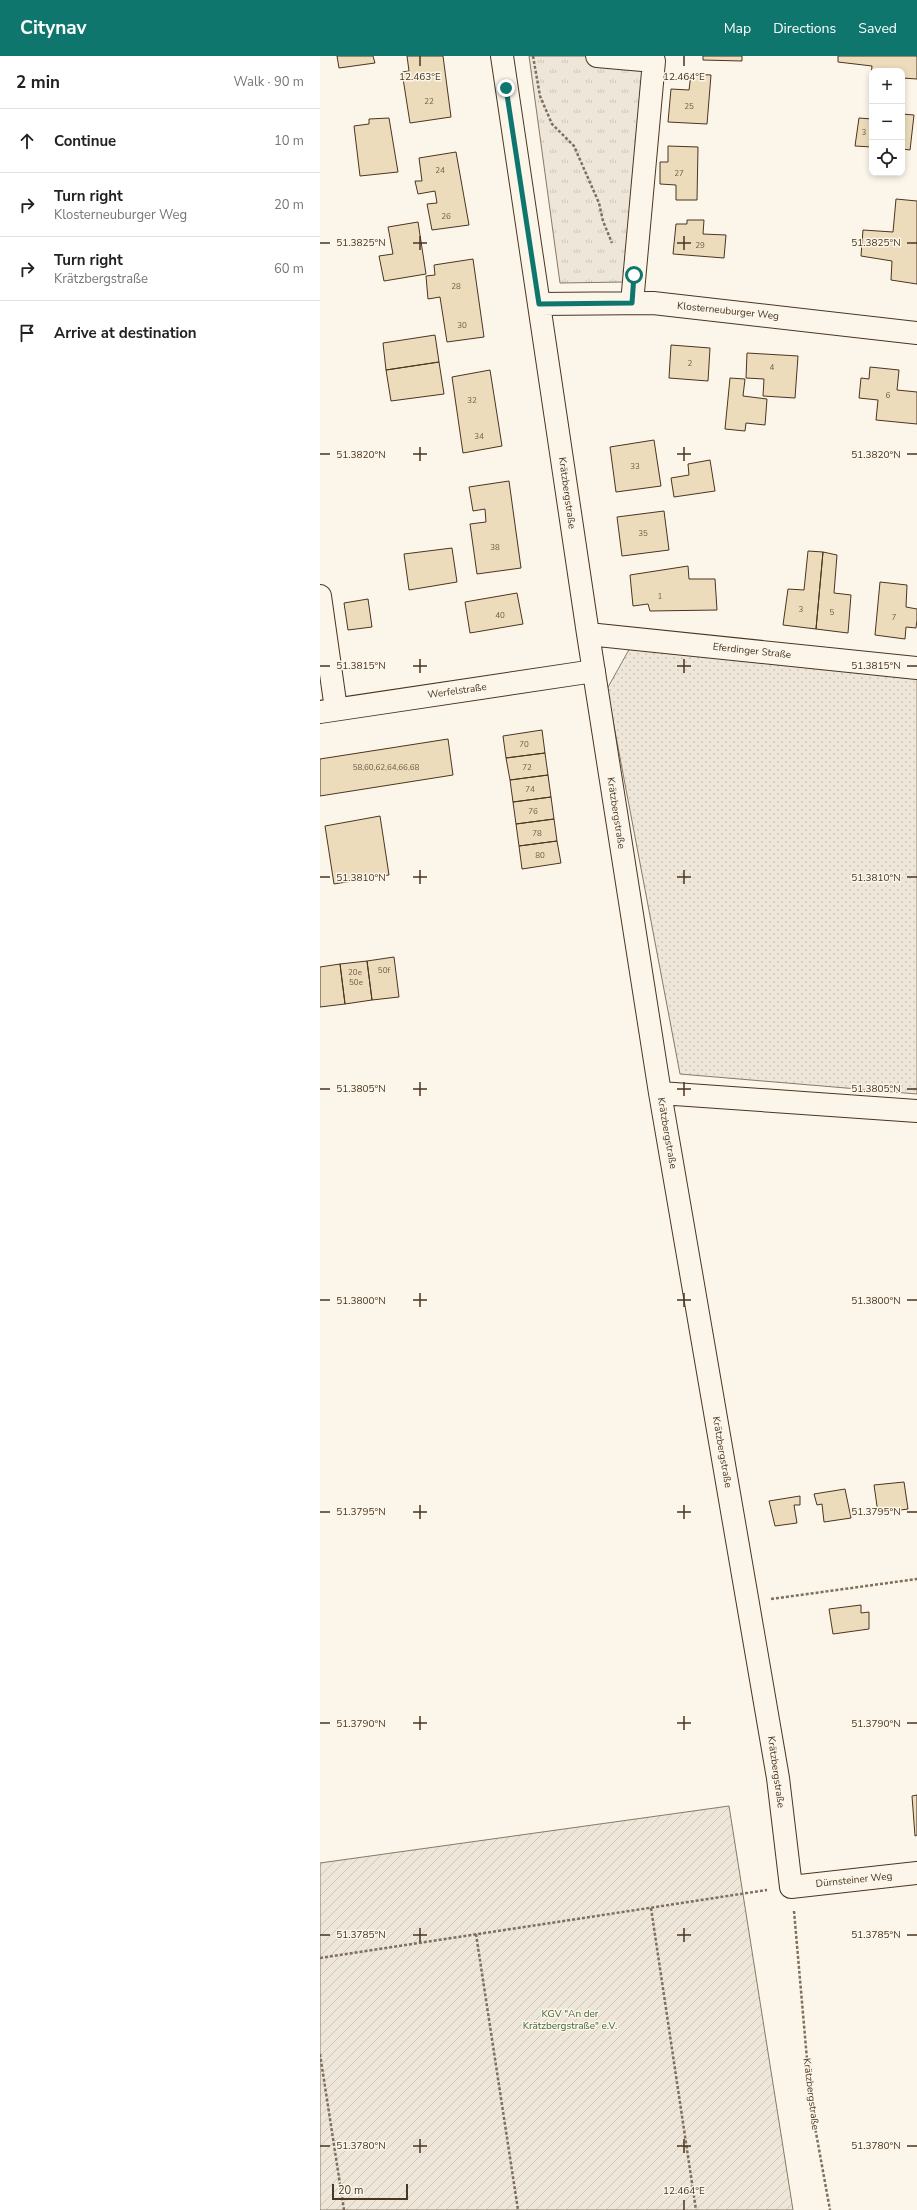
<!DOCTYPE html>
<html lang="en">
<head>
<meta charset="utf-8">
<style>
	body { margin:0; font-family:"Nunito Sans",sans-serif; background:#f6f6f6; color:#222 }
	.controls { position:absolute; right:12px; top:12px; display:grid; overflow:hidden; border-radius:8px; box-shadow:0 2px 6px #0003 }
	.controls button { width:36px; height:36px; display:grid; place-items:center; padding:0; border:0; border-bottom:1px solid #e0e0e0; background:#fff; color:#222; font:20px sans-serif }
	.scale { position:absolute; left:12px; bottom:10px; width:76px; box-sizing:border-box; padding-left:4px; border:2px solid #4a3520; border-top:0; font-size:11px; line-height:14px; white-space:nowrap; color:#4a3520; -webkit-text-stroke:3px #fbf6e9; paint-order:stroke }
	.stop { position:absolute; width:12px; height:12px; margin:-9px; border:3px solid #0f766e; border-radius:50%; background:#fff }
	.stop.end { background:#0f766e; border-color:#fff; box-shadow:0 1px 4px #0008 }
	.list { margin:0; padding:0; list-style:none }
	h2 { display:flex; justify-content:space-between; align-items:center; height:52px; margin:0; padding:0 16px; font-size:17px }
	h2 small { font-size:13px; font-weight:400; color:#767676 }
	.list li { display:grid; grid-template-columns:26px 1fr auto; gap:12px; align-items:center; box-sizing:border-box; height:64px; padding:0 16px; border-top:1px solid #e0e0e0 }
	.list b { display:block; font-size:15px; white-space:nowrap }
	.list p { margin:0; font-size:13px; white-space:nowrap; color:#767676 }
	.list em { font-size:13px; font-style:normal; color:#767676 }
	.icon { flex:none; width:22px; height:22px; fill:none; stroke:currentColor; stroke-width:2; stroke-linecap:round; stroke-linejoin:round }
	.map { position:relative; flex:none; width:597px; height:2154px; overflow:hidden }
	header { display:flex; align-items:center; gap:24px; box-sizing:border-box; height:56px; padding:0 20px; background:#0f766e; color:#fff }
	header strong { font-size:19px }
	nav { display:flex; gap:22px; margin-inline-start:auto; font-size:14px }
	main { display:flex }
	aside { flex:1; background:#fff }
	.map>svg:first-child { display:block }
</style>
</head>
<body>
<header>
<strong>Citynav</strong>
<nav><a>Map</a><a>Directions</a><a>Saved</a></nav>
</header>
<main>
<aside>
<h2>2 min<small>Walk · 90 m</small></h2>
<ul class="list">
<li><svg class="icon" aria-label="ahead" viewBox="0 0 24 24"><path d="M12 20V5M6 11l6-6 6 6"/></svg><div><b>Continue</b></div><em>10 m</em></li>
<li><svg class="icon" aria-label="right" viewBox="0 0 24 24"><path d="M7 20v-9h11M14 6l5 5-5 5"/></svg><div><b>Turn right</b><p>Klosterneuburger Weg</p></div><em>20 m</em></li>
<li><svg class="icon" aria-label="right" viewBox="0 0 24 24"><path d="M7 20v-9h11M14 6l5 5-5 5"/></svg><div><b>Turn right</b><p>Krätzbergstraße</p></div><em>60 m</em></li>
<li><svg class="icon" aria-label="arrive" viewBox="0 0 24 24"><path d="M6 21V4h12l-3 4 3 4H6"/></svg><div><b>Arrive at destination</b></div></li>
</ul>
</aside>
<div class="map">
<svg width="597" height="2154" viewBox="0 0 597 2154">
	<defs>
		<pattern id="grass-dots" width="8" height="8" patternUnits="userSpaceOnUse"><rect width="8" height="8" fill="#ede6d9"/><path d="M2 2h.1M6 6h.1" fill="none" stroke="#cdc6ba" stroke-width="1.8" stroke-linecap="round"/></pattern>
		<pattern id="park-tufts" width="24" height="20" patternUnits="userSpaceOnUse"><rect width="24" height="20" fill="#ede6d9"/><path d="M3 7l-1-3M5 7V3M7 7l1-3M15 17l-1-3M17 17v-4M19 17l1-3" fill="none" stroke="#cdc6ba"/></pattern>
		<pattern id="garden-furrows" width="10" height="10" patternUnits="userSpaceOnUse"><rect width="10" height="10" fill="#ede6d9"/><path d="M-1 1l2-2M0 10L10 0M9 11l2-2" fill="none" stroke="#cdc6ba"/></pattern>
	</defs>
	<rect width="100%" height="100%" fill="#fbf6e9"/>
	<path fill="url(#grass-dots)" stroke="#887966" d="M311 590 597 620V1038L360 1018 287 633Z"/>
	<path fill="url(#park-tufts)" stroke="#887966" d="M209 0H329L305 226 240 227Z"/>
	<path fill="url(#garden-furrows)" stroke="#887966" d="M409 1750 473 2154H0V1807Z"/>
	<path fill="#ecdcbc" stroke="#4a3520" d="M17 0H53L55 7 19 12Z
		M87 0H123L131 61 90 67 82 16 89 15Z
		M383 0H422V5L383 4Z
		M518 0H597V23L582 22V15H552L551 19 552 10 518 6Z
		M371 18 391 19 387 68 348 66 351 33 369 34Z
		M582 58 594 59 590 94 582 93Z
		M69 62 78 116 40 120 34 70 49 68V63Z
		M539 62 552 63V91L535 90Z
		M348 90 378 91 377 144H356V129L340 128V106H348Z
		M136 96 149 169 112 174 107 148 117 147 115 135 98 138 95 125H102L99 102Z
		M576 143 597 145V228L571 224 572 205 541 200 543 174 573 176Z
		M367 164H384L383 178 406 179 404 202 353 198 356 168H367Z
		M98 166 106 218 64 225 59 200 73 198 68 171Z
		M153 203 164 281 127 286 120 241 108 243 106 220 115 219 114 209Z
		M115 279 119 306 66 314 63 287Z
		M351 289 390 292 388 325 349 322Z
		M427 297 478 300 475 342 443 340 444 323 426 322Z
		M119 306 124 338 71 345 66 314Z
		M550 311 579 314 577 334 597 336V368L556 364 558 344 539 342 541 322 549 323Z
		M170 314 182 390 143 397 132 321Z
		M410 322 425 323 423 340 447 343 445 369 426 367 425 375 405 373Z
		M334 384 341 430 296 436 290 391Z
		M390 404 395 435 354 441 351 422 369 419 368 408Z
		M189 425 201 512 157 518 150 468 166 466 165 453 153 455 149 431Z
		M344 455 349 494 302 500 297 461Z
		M132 492 137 526 89 534 84 498Z
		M488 495 503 496 496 573 463 569 468 533 484 534Z
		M503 496 517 499 514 537 531 539 528 577 496 573Z
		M368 510 369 523H395L397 554 330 555 328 548 313 550 310 519Z
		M560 526 587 529 586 551 597 553V564L596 572 586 571 585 583 555 579Z
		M197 537 203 568 150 577 145 546Z
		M48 543 52 571 28 574 24 547Z
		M222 674 225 697 186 702 183 680Z
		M128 683 133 719 0 740V703Z
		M225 697 228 719 190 724 186 702Z
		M228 719 231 741 193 746 190 724Z
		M231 741 234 763 196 768 193 746Z
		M60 760 69 819 14 828 5 770Z
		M234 763 237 785 199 790 196 768Z
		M237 785 241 807 202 813 199 790Z
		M74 901 79 941 52 944 47 905Z
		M47 905 52 944 25 948 20 908Z
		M20 908 25 948 0 951V911Z
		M584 1426 588 1453 558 1457 554 1429Z
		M525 1433 531 1462 504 1466 502 1448 497 1449 494 1438Z
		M480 1440V1449H474L477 1467 455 1470 449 1445Z
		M541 1549V1557L549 1556V1573L513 1578 509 1553Z
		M597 1739V1779L595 1780 592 1740Z"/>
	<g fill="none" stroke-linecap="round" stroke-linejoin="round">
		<g stroke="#4a3520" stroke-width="24">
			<path id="minor" d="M182 0 268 578 340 1037 458 1722 471 1831 597 1817
				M277 0 334 5 312 247
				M219 248 333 247 597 277
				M0 540 16 653
				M268 578 597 612
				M0 656 274 615
				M340 1037 597 1055"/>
		</g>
		<path stroke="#7f6f5c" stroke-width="2.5" stroke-dasharray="3 2" stroke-linecap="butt" d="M213 0 220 40 232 68 254 90 279 147 283 165 292 187
			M451 1543 597 1523
			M331 1852 376 2154
			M474 1855 491 2049 510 2154
			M156 1878 198 2154
			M0 1902 447 1834
			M0 1998 24 2154"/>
		<use href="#minor" stroke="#fbf6e9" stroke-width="22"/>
	</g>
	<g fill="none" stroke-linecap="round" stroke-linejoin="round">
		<path stroke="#0f766e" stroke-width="5" d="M186 32 219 248 312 247 314 219"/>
	</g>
	<path fill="none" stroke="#4a3520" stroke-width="1.5" d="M100 0V10M364 0V10M100 180V194M364 180V194M0 187H10M93 187H107M357 187H371M587 187H597M100 391V405M364 391V405M0 398H10M93 398H107M357 398H371M587 398H597M100 603V617M364 603V617M0 610H10M93 610H107M357 610H371M587 610H597M100 814V828M364 814V828M0 821H10M93 821H107M357 821H371M587 821H597M100 1026V1040M364 1026V1040M0 1033H10M93 1033H107M357 1033H371M587 1033H597M100 1237V1251M364 1237V1251M0 1244H10M93 1244H107M357 1244H371M587 1244H597M100 1449V1463M364 1449V1463M0 1456H10M93 1456H107M357 1456H371M587 1456H597M100 1660V1674M364 1660V1674M0 1667H10M93 1667H107M357 1667H371M587 1667H597M100 1872V1886M364 1872V1886M0 1879H10M93 1879H107M357 1879H371M587 1879H597M100 2083V2097M364 2083V2097M0 2090H10M93 2090H107M357 2090H371M587 2090H597M364 2144V2154"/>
	<g text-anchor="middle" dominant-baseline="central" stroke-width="3" stroke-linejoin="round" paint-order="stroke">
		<g font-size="8" fill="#725f47">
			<text x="109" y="45">22</text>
			<text x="369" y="50">25</text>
			<text x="544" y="76">3</text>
			<text x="120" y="114">24</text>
			<text x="359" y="117">27</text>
			<text x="126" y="160">26</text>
			<text x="380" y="189">29</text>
			<text x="136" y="230">28</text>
			<text x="142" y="269">30</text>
			<text x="370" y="307">2</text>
			<text x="452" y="311">4</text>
			<text x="568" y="339">6</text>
			<text x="152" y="344">32</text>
			<text x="159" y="380">34</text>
			<text x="315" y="410">33</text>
			<text x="323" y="477">35</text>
			<text x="175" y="491">38</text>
			<text x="340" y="540">1</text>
			<text x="481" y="553">3</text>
			<text x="512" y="556">5</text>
			<text x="180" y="559">40</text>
			<text x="574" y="561">7</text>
			<text x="204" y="688">70</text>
			<text x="66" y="711">58,60,62,64,66,68</text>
			<text x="207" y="711">72</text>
			<text x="210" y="733">74</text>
			<text x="213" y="755">76</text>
			<text x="217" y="777">78</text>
			<text x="220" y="799">80</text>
			<text x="64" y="914">50f</text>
			<text x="35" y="916">20e</text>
			<text x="36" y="926">50e</text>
		</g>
		<g font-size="10" fill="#4a3520" stroke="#fbf6e9">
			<text transform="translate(408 255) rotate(6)">Klosterneuburger Weg</text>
			<text transform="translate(247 437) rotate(82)">Krätzbergstraße</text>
			<text transform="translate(432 595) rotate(6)">Eferdinger Straße</text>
			<text transform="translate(137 635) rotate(-8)">Werfelstraße</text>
			<text transform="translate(296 757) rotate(81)">Krätzbergstraße</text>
			<text transform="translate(347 1077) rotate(80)">Krätzbergstraße</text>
			<text transform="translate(402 1396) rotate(80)">Krätzbergstraße</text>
			<text transform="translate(456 1716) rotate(82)">Krätzbergstraße</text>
			<text transform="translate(534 1824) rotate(-6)">Dürnsteiner Weg</text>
			<text transform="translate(491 2038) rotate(83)">Krätzbergstraße</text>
		</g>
		<g font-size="10" fill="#436837" stroke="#fbf6e9">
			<text x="250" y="1958">KGV "An der<tspan x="250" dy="12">Krätzbergstraße" e.V.</tspan></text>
		</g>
	</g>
	<g font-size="10" text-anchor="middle" fill="#4a3520" stroke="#fbf6e9" stroke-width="3" stroke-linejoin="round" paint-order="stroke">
		<text x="100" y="24">12.463°E</text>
		<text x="364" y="24">12.464°E</text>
		<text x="41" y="190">51.3825°N</text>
		<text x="556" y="190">51.3825°N</text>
		<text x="41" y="402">51.3820°N</text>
		<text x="556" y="402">51.3820°N</text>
		<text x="41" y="613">51.3815°N</text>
		<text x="556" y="613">51.3815°N</text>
		<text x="41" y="825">51.3810°N</text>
		<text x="556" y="825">51.3810°N</text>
		<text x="41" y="1036">51.3805°N</text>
		<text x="556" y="1036">51.3805°N</text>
		<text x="41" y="1248">51.3800°N</text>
		<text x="556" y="1248">51.3800°N</text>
		<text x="41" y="1459">51.3795°N</text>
		<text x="556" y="1459">51.3795°N</text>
		<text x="41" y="1671">51.3790°N</text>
		<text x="556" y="1671">51.3790°N</text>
		<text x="41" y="1882">51.3785°N</text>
		<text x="556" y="1882">51.3785°N</text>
		<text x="41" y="2093">51.3780°N</text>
		<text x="556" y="2093">51.3780°N</text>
		<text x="364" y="2138">12.464°E</text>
	</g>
</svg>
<div class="controls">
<button>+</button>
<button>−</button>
<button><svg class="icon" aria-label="locate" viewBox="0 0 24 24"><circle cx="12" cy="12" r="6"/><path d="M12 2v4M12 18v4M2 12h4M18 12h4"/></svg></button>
</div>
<div class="scale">20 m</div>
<div class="stop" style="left:314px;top:219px"></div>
<div class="stop end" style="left:186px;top:32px"></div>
</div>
</main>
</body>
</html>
